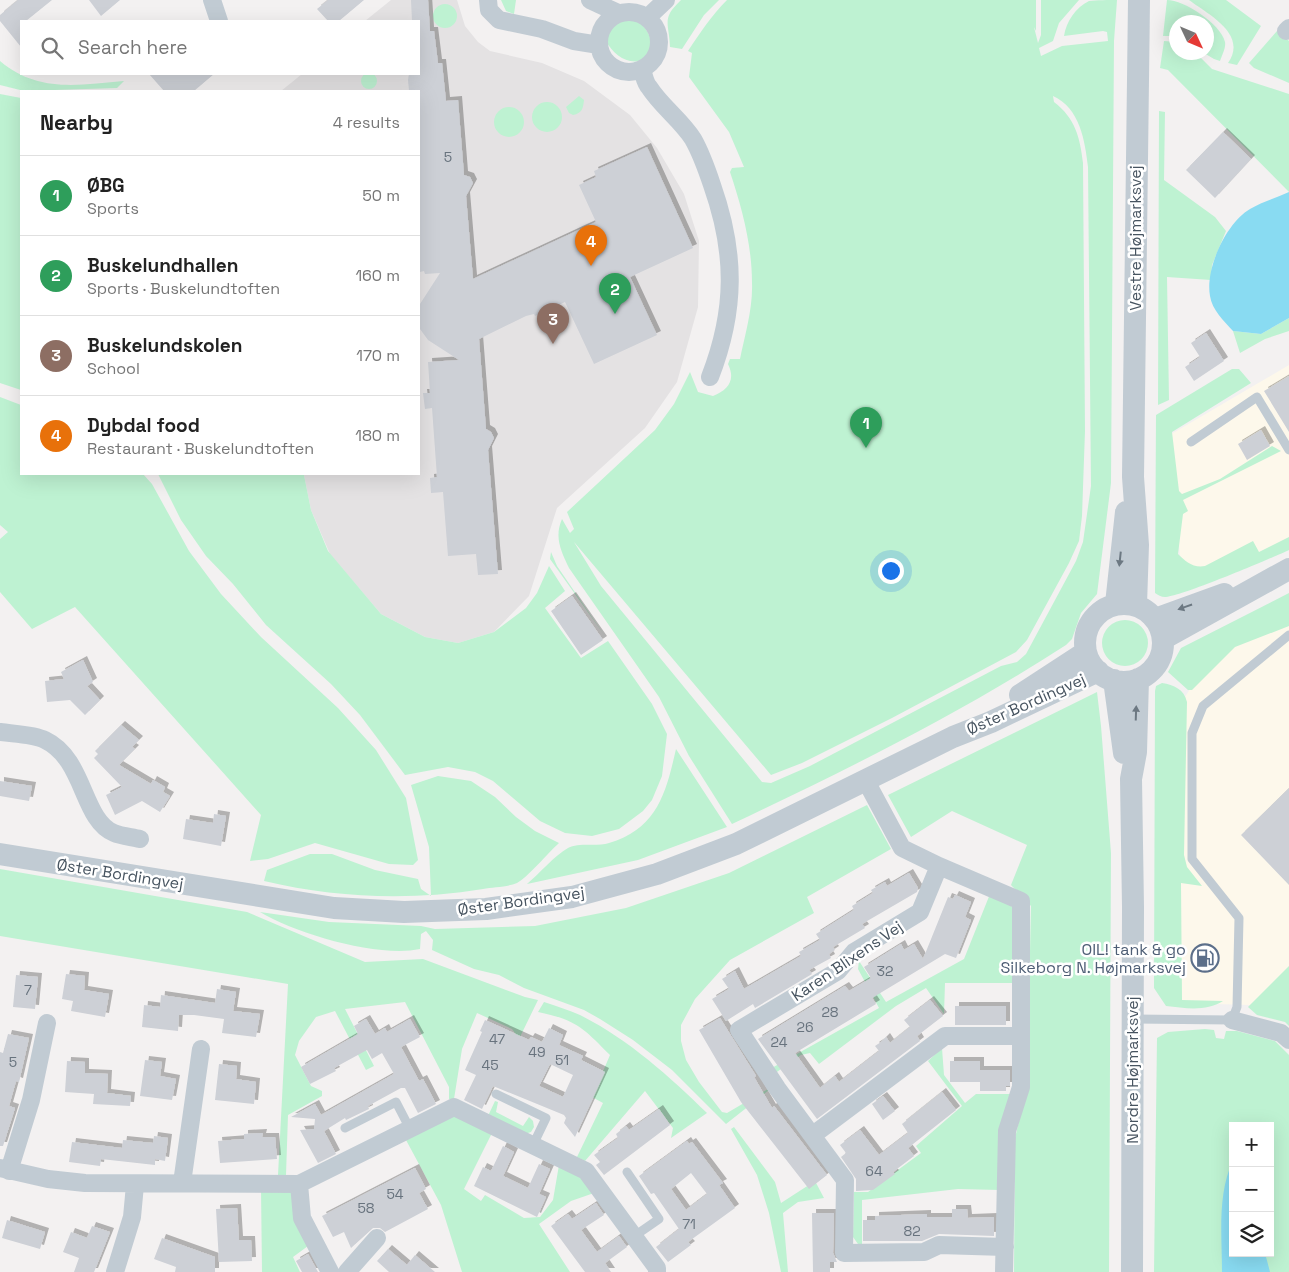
<!DOCTYPE html>
<html lang="en">
<head>
<meta charset="utf-8">
<style>
	body { margin:0; font-family:"Space Grotesk",sans-serif; background:#f2f2f2; color:#222 }
	.controls { position:absolute; right:15px; bottom:15px; display:grid; overflow:hidden; border-radius:0px; box-shadow:0 5px 20px #0002 }
	.controls button { width:45px; height:45px; display:grid; place-items:center; padding:0; border:0; border-bottom:1px solid #e0e0e0; background:#fff; color:#222; font:25px sans-serif }
	.compass { position:absolute; left:1169px; top:15px; width:45px; height:45px; border-radius:50%; background:#fff; box-shadow:0 5px 20px #0002; rotate:134deg }
	.you { position:absolute; left:890px; top:570px; width:18px; height:18px; margin:-12px; border:4px solid #fff; border-radius:50%; background:#1a73e8; box-shadow:0 0 0 8px #1a73e833 }
	.badge { display:grid; place-items:center; width:32px; height:32px; border-radius:50%; background:#0e70f0; color:#fff; font-size:16px; font-weight:700 }
	.pin { position:absolute; translate:-50% -41px; filter:drop-shadow(0 1px 2px #0008) }
	.pin::after { content:''; position:absolute; top:26px; width:18px; height:15px; background:inherit; clip-path:polygon(0 0,100% 0,50% 100%) }
	.list { margin:0; padding:0; list-style:none }
	h2 { display:flex; justify-content:space-between; align-items:center; height:65px; margin:0; padding:0 20px; font-size:21px }
	h2 small { font-size:16px; font-weight:400; color:#767676 }
	.list li { display:grid; grid-template-columns:32px 1fr auto; gap:15px; align-items:center; box-sizing:border-box; height:80px; padding:0 20px; border-top:1px solid #e0e0e0 }
	.list b { display:block; font-size:19px; white-space:nowrap }
	.list p { margin:0; font-size:16px; white-space:nowrap; color:#767676 }
	.list em { font-size:16px; font-style:normal; color:#767676 }
	.icon { flex:none; width:28px; height:28px; fill:none; stroke:currentColor; stroke-width:2; stroke-linecap:round; stroke-linejoin:round }
	.map { position:relative; flex:none; width:1289px; height:1272px; overflow:hidden }
	.search { position:absolute; background:#fff; box-shadow:0 5px 20px #0002; left:20px; top:20px; width:400px; height:55px; display:flex; align-items:center; gap:12px; box-sizing:border-box; padding:0 18px; border-radius:0px; color:#767676; font-size:19px }
	.panel { position:absolute; background:#fff; box-shadow:0 5px 20px #0002; left:20px; top:90px; width:400px; height:385px; border-radius:0px }
	.map>svg:first-child { display:block }
</style>
</head>
<body>
<div class="map">
<svg width="1289" height="1272" viewBox="0 0 1289 1272">
	<defs>
		<filter id="shadow"><feDropShadow dx="4" dy="-4" stdDeviation="0" flood-color="#0004"/></filter>
	</defs>
	<rect width="100%" height="100%" fill="#f3f1f1"/>
	<path fill="#fdf8eb" d="M1289 365V545L1182 574 1168 436Z
		M1289 602V969L1250 1005 1180 1003V705L1222 638Z"/>
	<path fill="#e4e2e3" d="M391 0H457L465 26 478 42 490 51 542 63 584 81 630 115 657 148 684 194 699 241 698 307 677 382 645 428 557 508 529 596 494 632 458 643 425 637 381 614 330 554 311 510 304 475 301 474H419V91H281L302 74H419V21H365Z"/>
	<path fill="#bef2d2" fill-rule="evenodd" d="M501 0H516L514 14 506 11Z
		M681 0H719L704 15 682 49 670 47C669 22 661 19 681 0Z
		M727 0H1036V31L1034 27 1038 43 1041 35V0H1079L1059 23 1053 41 1039 48 1041 56 1062 46 1108 41 1107 32 1103 31 1064 36C1066 22 1076 7 1089 1 1096 0 1109 0 1117 0L1114 41 1111 483 1097 594 1081 613 1072 639 1066 645C960 714 846 770 732 824L689 756 659 697 569 568C561 551 554 537 562 519L570 533 574 529 567 512 655 430 674 404 690 372 698 392 713 396C728 390 736 380 728 364L730 359H740C745 335 753 308 752 283 752 245 742 208 730 172L732 168 744 167 729 132 689 77 692 53 688 51C700 33 711 16 727 0ZM1053 96C1080 108 1085 141 1088 167L1091 486 1083 542 1076 561 1026 654 1017 662 1001 666 810 766 771 783 762 782 601 586 574 542 771 775 802 763 892 718 1016 652 1027 640 1069 563 1079 541 1082 516 1085 431 1083 163C1080 137 1075 118 1054 102Z
		M1167 0C1184 0 1221 24 1225 42 1226 48 1222 55 1220 61L1214 59 1204 53 1206 52V22H1176V36H1163Z
		M1189 0H1226L1261 26 1237 65 1228 63C1248 34 1209 15 1189 0Z
		M433 16a12 12 0 1 1 24 0a12 12 0 1 1-24 0Z
		M626 19H637C649 31 653 39 651 55 634 69 615 58 606 41 605 27 613 22 626 19Z
		M1277 31 1289 41V83L1254 68 1249 63Z
		M1164 41 1176 42V52L1196 53 1212 69 1289 94V192L1168 70 1160 68Z
		M0 61C38 93 78 85 124 81L117 88 24 91 0 85Z
		M361 81a8 8 0 1 1 16 0a8 8 0 1 1-16 0Z
		M0 94 21 98V390L0 383Z
		M579 96 584 100C583 109 582 113 573 115L569 113 566 107Z
		M532 117a15 15 0 1 1 30 0a15 15 0 1 1-30 0Z
		M494 122a15 15 0 1 1 30 0a15 15 0 1 1-30 0Z
		M1159 111 1165 112 1164 180 1215 217 1226 231 1212 265 1211 280 1167 277 1169 400 1158 405Z
		M1289 318V331L1265 339 1240 353 1233 331 1261 334Z
		M1232 369H1239L1251 383 1172 432 1179 491 1182 494 1220 479 1272 446 1281 451 1183 500 1188 511 1183 514 1178 554C1186 562 1193 568 1205 566L1253 541 1259 552 1289 537V550C1272 558 1180 597 1165 597 1161 597 1158 595 1155 593L1156 415Z
		M0 397 21 405V474H143L152 484 189 551 221 594 261 637 338 708 376 750 406 798 418 860 413 865 389 864 315 843 268 859 250 861 261 815 75 607 32 629 0 592V539L8 532 0 525Z
		M158 474 304 475 311 510 328 551 381 614 425 637 458 643 494 632 526 608 537 593 549 566 565 591 545 608 581 658 608 641 652 704 667 734 662 776 652 800 643 811 619 829 592 836 565 833 540 821 493 781 475 772 448 767 405 775 360 715 331 684 266 625 233 584 206 556 181 520Z
		M551 552 557 566 605 636 550 559Z
		M1289 593V626L1235 647 1192 690H1188L1168 672 1181 648Z
		M1102 643a23 23 0 1 1 46 0a23 23 0 1 1-46 0Z
		M1162 683C1174 685 1184 689 1187 702L1184 855 1187 867 1202 886 1181 883 1182 1000 1223 1001C1206 1012 1185 1008 1166 1006L1154 988 1155 691 1156 686Z
		M1097 692 1101 726 1111 853 1109 1272H1014L1015 1138 1027 1087 1031 906 1011 885 1027 845 952 811 911 837 888 795Z
		M676 749 727 827 638 860 527 884C539 874 555 855 568 848 579 842 597 847 609 843 657 829 666 793 676 749Z
		M438 776 471 781 495 797 516 817 535 831 559 843C549 852 527 878 517 883 508 887 493 887 483 889 410 901 336 898 264 881L267 870 310 854H332L375 870 418 879 421 889 431 896 429 847 411 785Z
		M867 805 891 849 807 897 814 913 730 960 695 999 681 1025V1041L686 1060 699 1082 722 1112 727 1113 768 1089 769 1090 726 1124 672 1070 633 1040 600 1019 584 1010 524 988 499 975 474 969 432 950 433 940 426 931 421 934 420 949C379 958 296 934 260 912L329 922 421 926 435 929 535 926 626 908 729 873Z
		M0 869 247 912 365 962 423 959 525 997 538 1000 519 1039 512 1029 477 1013 462 1049 454 1099H449V1087L405 1002 345 1009 374 1066 366 1070 335 1011 316 1017 299 1041 295 1055 311 1086 322 1091V1096L288 1115 286 1175H278L288 984 0 936Z
		M990 894 1008 902 1016 912V983H945L944 1014 926 988 896 1006 819 1064 810 1053 801 1055 774 1074 770 1069 879 1008 858 969 859 961 886 1002 964 959Z
		M1289 966V1026L1285 1022 1257 1015 1248 1007Z
		M544 1002C556 1006 569 1010 580 1015 628 1039 669 1076 707 1113L671 1138 673 1128 645 1091 585 1161 577 1157 603 1103 592 1097 610 1055C583 1028 577 1020 538 1012Z
		M1205 1029 1214 1030 1216 1038 1224 1039 1226 1031H1237L1275 1041 1289 1055V1272H1154L1157 1038 1168 1032ZM1233 1126H1270V1253H1233Z
		M942 1048 944 1075 965 1103 976 1094H1012L1000 1190 958 1189 862 1200V1245L858 1244 853 1237 854 1192H868L921 1153 916 1146 962 1106 928 1061Z
		M495 1101 498 1102 496 1112 523 1126 529 1117 533 1121 534 1127 531 1132 525 1134 488 1116Z
		M455 1114 492 1133 464 1189 481 1201 485 1195 524 1218 540 1217 553 1200 559 1165 585 1177 594 1193 571 1201 539 1224 570 1272H462L441 1205 406 1140Z
		M734 1127 775 1182 781 1203 815 1181 824 1198 798 1202 783 1213 788 1272H781L769 1213 757 1175 731 1129Z
		M261 1189H291L308 1246 293 1257 300 1272H262Z"/>
	<path fill="#89dbf2" d="M1289 192V318L1261 334 1233 331C1224 321 1212 310 1210 296 1205 269 1226 223 1250 209 1262 202 1276 198 1289 192Z
		M1233 1160V1253H1265L1270 1272H1222C1222 1235 1217 1195 1233 1160Z"/>
	<path fill="#cdd0d6" fill-rule="evenodd" filter="url(#shadow)" d="M18 0H52L26 21H21V47L0 21V15Z
		M89 0H120L101 16Z
		M328 0H364L339 21H328L317 9Z
		M411 0H428L430 31H434L438 63H442L446 101 458 100 464 175 470 177 473 183 466 196 473 279 596 222 579 185 596 177 594 171 647 147 693 248 630 277 657 335 594 364 565 302 535 316 534 314 526 316 479 339 486 429 491 432 494 438 488 450 498 574 478 575 476 554 448 556 443 492 431 493 430 478 437 477 432 408 425 409 423 393H430L428 362 459 360 428 340 420 329 419 321 420 304 440 273 425 274 424 271 420 272 419 91H409L408 80 409 74H419V21H412Z
		M149 74H214L194 91H164Z
		M1223 132 1251 159 1215 198 1186 170Z
		M1206 333 1224 361 1194 381 1185 367 1200 357 1191 343Z
		M1289 376V432L1264 391Z
		M1261 430 1270 446 1247 460 1238 444Z
		M572 596 603 640 581 655 551 611Z
		M83 660 93 682 87 686 100 700 85 715 70 700 47 702 45 681 64 679 61 672Z
		M121 725 139 740 132 747 135 749 119 765 151 784 153 780 165 787 163 792 170 796 160 812 142 801 115 815 106 795 122 787 94 758 98 754 95 751Z
		M0 781 32 786 29 801 0 796Z
		M1289 788V885L1241 835Z
		M214 814 226 816 221 846 183 839 186 819 213 823Z
		M909 873 918 888 917 892 862 924 865 928 833 947 835 950 829 954 831 958 809 970 812 974 755 1008 753 1004 726 1021 712 999 729 989 722 979 735 971 744 989 801 956 799 952 820 940 816 934 854 910 852 906 873 893 871 890 885 882 887 886Z
		M955 895 971 902 965 917 971 920 956 958 945 954 872 998 876 1004 795 1053 820 1088 835 1076 839 1082 879 1051 875 1046 881 1042 886 1037 890 1043 910 1027 904 1020 930 1000 943 1016 917 1036 920 1041 817 1119 758 1039 845 986 849 991 871 978 864 967 901 944 904 950 914 944 923 959 948 897 953 899Z
		M66 974 85 976 84 990 109 994 105 1017 71 1011 73 1001 62 999Z
		M16 975 38 977 35 1009 13 1007Z
		M217 989 236 992 233 1011 260 1014 256 1037 222 1033 224 1019 194 1015H179L178 1031 142 1027 144 1005 160 1007 161 995 215 1003Z
		M955 1006H1006V1025H955Z
		M720 1018 756 1076 754 1077 772 1108 774 1106 827 1175 809 1189 741 1102 699 1030Z
		M366 1019 375 1034 385 1028 387 1032 410 1019 420 1037 401 1047 419 1081 423 1079 436 1104 418 1113 405 1088H401L368 1106 369 1109 346 1120 345 1118 324 1131 336 1154 318 1163 300 1130 314 1129 315 1119 291 1117 315 1104 321 1115 394 1074 382 1053 372 1059 367 1050 334 1068 336 1071 310 1084 301 1067 358 1034 354 1026Z
		M485 1020 529 1040 531 1037 542 1042 549 1028 563 1035 559 1045 583 1056 581 1060 605 1072 575 1137 564 1123 566 1118 564 1115 493 1086 482 1109 464 1100 476 1075 465 1070 482 1032 480 1031ZM550 1064 573 1075 563 1097 539 1086Z
		M8 1034 29 1038 19 1082 16 1081 9 1106 15 1108 3 1146H0V1052L3 1053Z
		M145 1060 162 1062 160 1076 176 1079 172 1100 140 1096Z
		M67 1061 85 1062V1073L108 1074 107 1093 131 1096 130 1106 93 1104 94 1094 65 1092Z
		M950 1061H980V1070H1010V1086H1006V1091H980V1082H950Z
		M219 1064 237 1066 236 1079 256 1082 254 1104 215 1100Z
		M942 1092 956 1110 908 1148 914 1156 893 1172 895 1174 873 1190 856 1191V1179L841 1157 846 1153 840 1145 860 1130 879 1155 908 1133 902 1124Z
		M883 1096 895 1111 883 1120 872 1104Z
		M659 1109 670 1125 604 1175 596 1165 600 1162 594 1155 618 1138 616 1134 626 1126 629 1130Z
		M263 1133 262 1137H275L277 1159 220 1163 218 1141 244 1139V1134Z
		M154 1136 168 1138 165 1161 155 1159V1165L101 1159 100 1166 69 1162 72 1142 122 1148 123 1140 153 1143Z
		M687 1141 689 1144 692 1142 723 1183 719 1185 735 1208 688 1242 691 1245 668 1262 656 1247 679 1229 654 1193 651 1194 639 1176ZM691 1173 707 1194 686 1210 671 1189Z
		M503 1146 514 1152 503 1176 528 1188 539 1164 550 1169 539 1194 546 1197 537 1217 474 1186 483 1167 491 1171Z
		M415 1168 426 1189 419 1193 428 1209 385 1232 380 1228H373L351 1248 344 1232 333 1237 322 1216Z
		M596 1203 604 1215 581 1230 597 1252 619 1236 627 1247 605 1263 611 1272H585L551 1226 568 1214 572 1219Z
		M237 1208 239 1240H251L252 1261 219 1262 216 1209Z
		M952 1209H967L968 1218 994 1217V1236L939 1234 922 1241H863V1220H875V1216L927 1214V1217H952Z
		M812 1213H834L833 1253 837 1262H830V1272H813Z
		M7 1220 45 1232 40 1249 2 1238Z
		M92 1226 110 1232 94 1272H74L79 1258 63 1252 71 1232 87 1238Z
		M162 1238 215 1257V1272H175L176 1267 154 1259Z
		M388 1249 407 1265 415 1255 435 1272H389L377 1261Z
		M308 1254 318 1272H302L296 1261Z"/>
	<g fill="none" stroke-linecap="round" stroke-linejoin="round">
		<path stroke="#c1cbd3" stroke-width="9" d="M1191 442 1257 397 1289 450
			M1133 1019 1232 1020 1237 1007 1239 918 1192 859V733L1203 706 1289 635
			M496 1094 546 1118 533 1145
			M345 1128 396 1102 410 1129
			M627 1172 659 1219 633 1237"/>
		<path stroke="#c1cbd3" stroke-width="18" d="M212 0 219 21
			M488 0 489 10 499 20 542 29 574 41 599 45
			M590 0 618 13
			M599 42a30 30 0 1 1 60 0a30 30 0 1 1-60 0Z
			M647 18 666 0
			M1286 31 1289 28
			M642 70C644 75 645 83 649 87 661 106 681 120 693 139 701 153 707 170 712 185 736 253 736 310 710 377
			M0 732C14 734 33 734 45 740 85 759 82 820 114 833 121 836 132 837 140 839
			M866 781 902 848 939 866 1021 901V1087L1007 1131 1004 1272
			M939 866 920 912 854 952 838 971 739 1030 777 1088 845 1180 844 1253 924 1252 939 1245 1005 1247
			M1232 1020 1281 1033 1289 1040
			M813 1135 945 1036H1020
			M0 1168 48 1179 85 1183 299 1184 454 1107 586 1171 657 1268V1272
			M9 1171 31 1100 47 1023
			M182 1183 201 1049
			M299 1184 302 1218 330 1272
			M115 1272 132 1217 135 1185
			M347 1272 377 1238"/>
		<path stroke="#c1cbd3" stroke-width="22" d="M1116 604 1126 512
			M1085 643a39 39 0 1 1 78 0a39 39 0 1 1-78 0Z
			M1136 605 1138 545 1133 477 1139 0
			M1155 619 1224 594
			M1163 639 1289 569
			M1114 680 1124 753
			M1020 695 1086 652
			M0 854 334 908 404 912 486 909 572 897 657 874 736 844 953 737 991 722 1098 671
			M1132 1272 1133 907 1131 779 1136 752 1138 679"/>
	</g>
	<defs><path id="oneway-solid" d="M-6-.8H1V-3.2L6.5 0L1 3.2V.8H-6Z" transform="scale(1.25)"/></defs>
	<g fill="#6c7882">
		<use href="#oneway-solid" transform="translate(1120 559) rotate(96)"/>
		<use href="#oneway-solid" transform="translate(1185 607) rotate(161)"/>
		<use href="#oneway-solid" transform="translate(1136 713) rotate(-88)"/>
	</g>
	<defs>
		<g id="fuel-ring" transform="scale(1.4375)"><circle r="9.5" fill="#fff" stroke="#5c6f8a" stroke-width="1.5"/><path d="M-5.5-6h7V0h2V4h1.3V-2.5L3-4.5l.8-.8L6-3V5H2.5V1h-1V6h-7ZM-4.2-4.7v3.2H.2V-4.7Z" fill="#5c6f8a"/></g>
	</defs>
	<g fill-rule="evenodd">
		<use href="#fuel-ring" x="1205" y="958"/>
	</g>
	<g text-anchor="middle" dominant-baseline="central" stroke-width="5" stroke-linejoin="round" paint-order="stroke">
		<g font-size="14" fill="#68737e">
			<text x="448" y="157">5</text>
			<text x="885" y="971">32</text>
			<text x="28" y="990">7</text>
			<text x="830" y="1012">28</text>
			<text x="805" y="1027">26</text>
			<text x="497" y="1039">47</text>
			<text x="779" y="1042">24</text>
			<text x="537" y="1052">49</text>
			<text x="562" y="1060">51</text>
			<text x="13" y="1062">5</text>
			<text x="490" y="1065">45</text>
			<text x="874" y="1171">64</text>
			<text x="395" y="1194">54</text>
			<text x="366" y="1208">58</text>
			<text x="689" y="1224">71</text>
			<text x="912" y="1231">82</text>
		</g>
		<g font-size="16" fill="#475460" stroke="#fff">
			<text transform="translate(1135 238) rotate(-90)">Vestre Højmarksvej</text>
			<text transform="translate(1026 704) rotate(-24)">Øster Bordingvej</text>
			<text transform="translate(120 874) rotate(9)">Øster Bordingvej</text>
			<text transform="translate(521 901) rotate(-8)">Øster Bordingvej</text>
			<text transform="translate(847 961) rotate(-34)">Karen Blixens Vej</text>
			<text transform="translate(1132 1070) rotate(-90)">Nordre Højmarksvej</text>
		</g>
		<g font-size="16" fill="#4e5e75" stroke="#fff" text-anchor="end">
			<text x="1186" y="949">OIL! tank &amp; go<tspan x="1186" dy="18">Silkeborg N. Højmarksvej</tspan></text>
		</g>
	</g>
</svg>
<div class="controls">
<button>+</button>
<button>−</button>
<button><svg class="icon" aria-label="layers" viewBox="0 0 24 24"><path d="M12 4l9 5-9 5-9-5zM3 14l9 5 9-5"/></svg></button>
</div>
<svg class="compass" viewBox="-18 -18 36 36"><path d="M0-13l5 13h-10z" fill="#e53935"/><path d="M0 13l5-13h-10z" fill="#767676"/></svg>
<div class="you"></div>
<div class="pin badge" style="left:866px;top:448px;background:#2e9e5b">1</div>
<div class="pin badge" style="left:615px;top:314px;background:#2e9e5b">2</div>
<div class="pin badge" style="left:553px;top:344px;background:#8d6e63">3</div>
<div class="pin badge" style="left:591px;top:266px;background:#e8710a">4</div>
<div class="search"><svg class="icon" aria-label="search" viewBox="0 0 24 24"><circle cx="10" cy="10" r="6"/><path d="M15 15l6 6"/></svg>Search here</div>
<section class="panel">
<h2>Nearby<small>4 results</small></h2>
<ul class="list">
<li><span class="badge" style="background:#2e9e5b">1</span><div><b>ØBG</b><p>Sports</p></div><em>50 m</em></li>
<li><span class="badge" style="background:#2e9e5b">2</span><div><b>Buskelundhallen</b><p>Sports · Buskelundtoften</p></div><em>160 m</em></li>
<li><span class="badge" style="background:#8d6e63">3</span><div><b>Buskelundskolen</b><p>School</p></div><em>170 m</em></li>
<li><span class="badge" style="background:#e8710a">4</span><div><b>Dybdal food</b><p>Restaurant · Buskelundtoften</p></div><em>180 m</em></li>
</ul>
</section>
</div>
</body>
</html>
